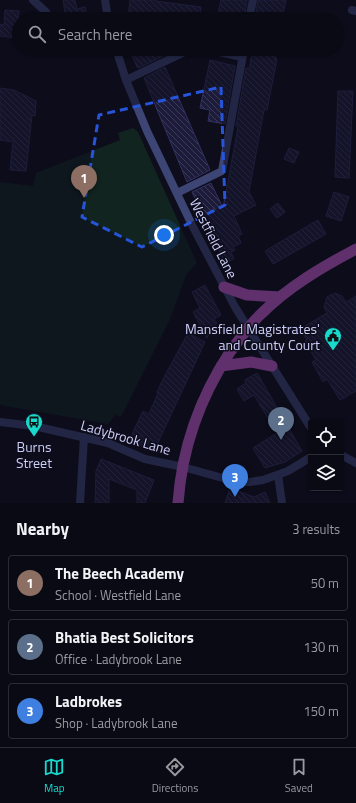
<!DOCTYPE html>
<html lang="en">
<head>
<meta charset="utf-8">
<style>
	body { margin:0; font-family:"Titillium Web",sans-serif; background:#181822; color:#f1f3f6 }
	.controls { position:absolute; right:12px; bottom:12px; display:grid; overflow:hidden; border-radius:4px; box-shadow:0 1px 3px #0004 }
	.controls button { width:36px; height:36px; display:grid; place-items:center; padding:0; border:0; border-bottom:1px solid #2a2b34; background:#0a0a14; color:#f1f3f6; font:20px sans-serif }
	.you { position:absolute; left:164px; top:235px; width:14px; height:14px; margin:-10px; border:3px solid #fff; border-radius:50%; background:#1a73e8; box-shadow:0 0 0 6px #1a73e833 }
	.badge { display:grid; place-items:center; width:26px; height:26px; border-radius:50%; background:#19d8cc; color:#fff; font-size:13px; font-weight:700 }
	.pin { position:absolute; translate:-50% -33px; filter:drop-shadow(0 1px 2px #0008) }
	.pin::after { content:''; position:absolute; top:21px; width:14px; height:12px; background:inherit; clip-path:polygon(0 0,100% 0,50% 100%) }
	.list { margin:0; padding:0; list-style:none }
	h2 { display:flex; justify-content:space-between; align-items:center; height:52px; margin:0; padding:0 16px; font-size:17px }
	h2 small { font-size:13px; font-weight:400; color:#999aa0 }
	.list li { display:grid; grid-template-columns:26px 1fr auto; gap:12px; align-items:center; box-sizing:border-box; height:56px; margin:0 8px 8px; padding:0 8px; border:1px solid #2a2b34; border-radius:4px }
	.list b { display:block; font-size:15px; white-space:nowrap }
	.list p { margin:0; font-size:13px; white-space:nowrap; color:#999aa0 }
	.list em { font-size:13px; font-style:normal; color:#999aa0 }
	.icon { flex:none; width:22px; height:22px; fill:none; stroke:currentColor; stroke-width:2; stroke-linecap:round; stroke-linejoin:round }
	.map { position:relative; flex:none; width:356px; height:503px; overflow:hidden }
	.search { position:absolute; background:#0a0a14; box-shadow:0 1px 3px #0004; left:12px; right:12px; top:12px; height:44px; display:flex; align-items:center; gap:10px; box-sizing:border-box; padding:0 14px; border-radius:22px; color:#999aa0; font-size:15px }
	.sheet { height:244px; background:#0a0a14 }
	nav { display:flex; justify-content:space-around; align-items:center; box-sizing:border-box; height:56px; border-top:1px solid #2a2b34; background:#0a0a14; font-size:11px; color:#999aa0 }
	nav a { display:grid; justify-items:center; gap:2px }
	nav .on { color:#19d8cc }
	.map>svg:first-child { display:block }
</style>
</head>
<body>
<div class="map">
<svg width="356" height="503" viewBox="0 0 356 503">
	<defs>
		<pattern id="building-back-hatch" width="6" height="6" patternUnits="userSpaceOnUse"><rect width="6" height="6" fill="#1c1b3a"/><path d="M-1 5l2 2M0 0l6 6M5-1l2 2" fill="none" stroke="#3c3b57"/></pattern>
	</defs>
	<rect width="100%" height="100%" fill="#0d0d1b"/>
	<path fill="#112420" d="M133 128 138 132 197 263 186 275 170 319 121 417 115 415 108 424 0 405V182L33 186 36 173 120 140 118 133Z"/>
	<path fill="url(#building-back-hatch)" stroke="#323063" d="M63 0H75L77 9 85 7 87 19H66Z
		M130 0H155V1L201 7 199 19H187V18L154 13 153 19H128Z
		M221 0H247L244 19H217Z
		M258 0H286L282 19H255Z
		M5 10 19 11 16 38 0 36V24L4 25Z
		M139 49H177L139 68 137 67 131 53Z
		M253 49H277L275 58 277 59 267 110H264L249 192 256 205 234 216 242 234 238 236 241 243 233 247 235 250 231 252 234 259 225 263 192 192 211 183 223 208 238 127 236 126 246 68 249 69Z
		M210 60 235 66 225 124 208 121 210 110 200 108Z
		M165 67 210 170 187 182 144 78Z
		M0 88 14 90 36 101 35 116 32 115 26 171 10 170 13 142 0 140Z
		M338 91H353L349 178 335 177Z
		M289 148 299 152 294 163 284 159Z
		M334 192 349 197 341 221 326 216Z
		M278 203 285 212 277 218 270 209Z
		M318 220 326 234 273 264 265 251Z
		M205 285 221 315 214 319 217 323 214 325 215 328 211 331 207 338 193 312 200 308 192 292Z
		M335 293 342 296 346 302 356 296V391L340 400 327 379 323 382 312 362 316 360 305 341 307 340 300 329 327 313 324 307 327 297Z
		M188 333 205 342 154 451 139 444 141 438 132 434 143 411 149 414 158 393 157 392 163 379Z
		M257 373 302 451 285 462 265 468 253 448 277 433 254 395 244 401 237 389 246 383 245 380Z
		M101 459 154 480 145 503H137V490L109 479V503H95L96 471Z
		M230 488 254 497 265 492 270 503H225Z"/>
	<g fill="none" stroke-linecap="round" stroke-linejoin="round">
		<path stroke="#3d4575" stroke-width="8" d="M33 0 46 12
			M352 10 356 11
			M249 19 253 0
			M206 49 242 57
			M126 80 191 49
			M177 193 222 171 244 49
			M183 467 237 482H250L263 480 288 471 311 457
			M278 475 282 503
			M80 503 84 437"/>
		<path stroke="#3d4575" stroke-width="8" d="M105 0 108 19
			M116 49 126 80 147 131 192 225 235 307 311 428
			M0 422 34 426 108 443 145 459 183 467
			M341 455 356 463"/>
		<path stroke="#c65cd1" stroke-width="11" d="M224 287 247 295 280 297
			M221 366 251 362 272 366
			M178 503C182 447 199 399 230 352 240 339 249 325 261 314 288 287 322 267 356 249"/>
	</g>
	<path d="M0 0H356V503H0ZM221 87 225 205 142 247 82 217 99 115Z" fill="#0d0d1b" fill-opacity=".55" fill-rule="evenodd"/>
	<path fill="none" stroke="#2654da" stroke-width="3" stroke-dasharray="8 5" stroke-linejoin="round" d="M221 87 225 205 142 247 82 217 99 115Z"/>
	<defs>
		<g id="civic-pin" transform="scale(0.9)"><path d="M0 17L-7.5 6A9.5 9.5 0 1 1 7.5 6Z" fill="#19d8cc" stroke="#0d0d1b"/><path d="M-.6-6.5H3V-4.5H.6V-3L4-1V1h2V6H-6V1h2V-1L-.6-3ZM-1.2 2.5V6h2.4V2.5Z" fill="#111"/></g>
		<g id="bus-pin" transform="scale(0.9)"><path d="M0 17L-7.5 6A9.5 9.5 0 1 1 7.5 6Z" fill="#19d8cc" stroke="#0d0d1b"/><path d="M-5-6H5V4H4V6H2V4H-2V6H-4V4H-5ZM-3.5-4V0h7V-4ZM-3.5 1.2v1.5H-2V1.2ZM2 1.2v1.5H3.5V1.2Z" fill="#111"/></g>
	</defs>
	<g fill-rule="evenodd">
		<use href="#civic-pin" x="333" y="336"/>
		<use href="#bus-pin" x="34" y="422"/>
	</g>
	<g text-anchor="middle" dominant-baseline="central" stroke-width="3" stroke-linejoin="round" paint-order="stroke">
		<g font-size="14" fill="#cdcff9" stroke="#0d0d1b">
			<text transform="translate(214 238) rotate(63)">Westfield Lane</text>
			<text transform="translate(126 437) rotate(16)">Ladybrook Lane</text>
		</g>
		<g font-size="14" fill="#cdcff9" stroke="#0d0d1b" text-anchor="end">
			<text x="320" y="328">Mansfield Magistrates'<tspan x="320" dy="16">and County Court</tspan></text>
			<text x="34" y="446" text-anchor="middle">Burns<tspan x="34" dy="16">Street</tspan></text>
		</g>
	</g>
</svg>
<div class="controls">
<button><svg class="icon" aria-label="locate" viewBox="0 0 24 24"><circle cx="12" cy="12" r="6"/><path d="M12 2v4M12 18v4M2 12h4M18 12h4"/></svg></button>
<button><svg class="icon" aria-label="layers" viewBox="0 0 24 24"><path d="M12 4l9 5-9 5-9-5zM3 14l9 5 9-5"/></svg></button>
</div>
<div class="you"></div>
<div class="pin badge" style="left:84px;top:198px;background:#8d6e63">1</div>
<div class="pin badge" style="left:281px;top:440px;background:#5c6f8a">2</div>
<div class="pin badge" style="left:235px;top:497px;background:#3f7fe0">3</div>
<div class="search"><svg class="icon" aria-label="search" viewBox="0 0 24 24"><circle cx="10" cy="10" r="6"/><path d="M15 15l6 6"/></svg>Search here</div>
</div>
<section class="sheet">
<h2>Nearby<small>3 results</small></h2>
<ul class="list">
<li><span class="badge" style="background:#8d6e63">1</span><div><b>The Beech Academy</b><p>School · Westfield Lane</p></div><em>50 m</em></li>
<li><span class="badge" style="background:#5c6f8a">2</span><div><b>Bhatia Best Solicitors</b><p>Office · Ladybrook Lane</p></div><em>130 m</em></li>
<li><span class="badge" style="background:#3f7fe0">3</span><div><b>Ladbrokes</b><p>Shop · Ladybrook Lane</p></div><em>150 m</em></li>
</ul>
</section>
<nav>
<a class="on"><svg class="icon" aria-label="map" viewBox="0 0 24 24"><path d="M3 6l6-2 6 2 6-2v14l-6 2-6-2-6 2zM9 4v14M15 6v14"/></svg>Map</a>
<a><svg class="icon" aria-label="directions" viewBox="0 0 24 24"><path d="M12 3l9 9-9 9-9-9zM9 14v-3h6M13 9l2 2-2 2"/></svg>Directions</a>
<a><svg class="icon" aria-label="saved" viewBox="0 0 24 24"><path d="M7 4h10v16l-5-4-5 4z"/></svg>Saved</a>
</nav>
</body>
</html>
